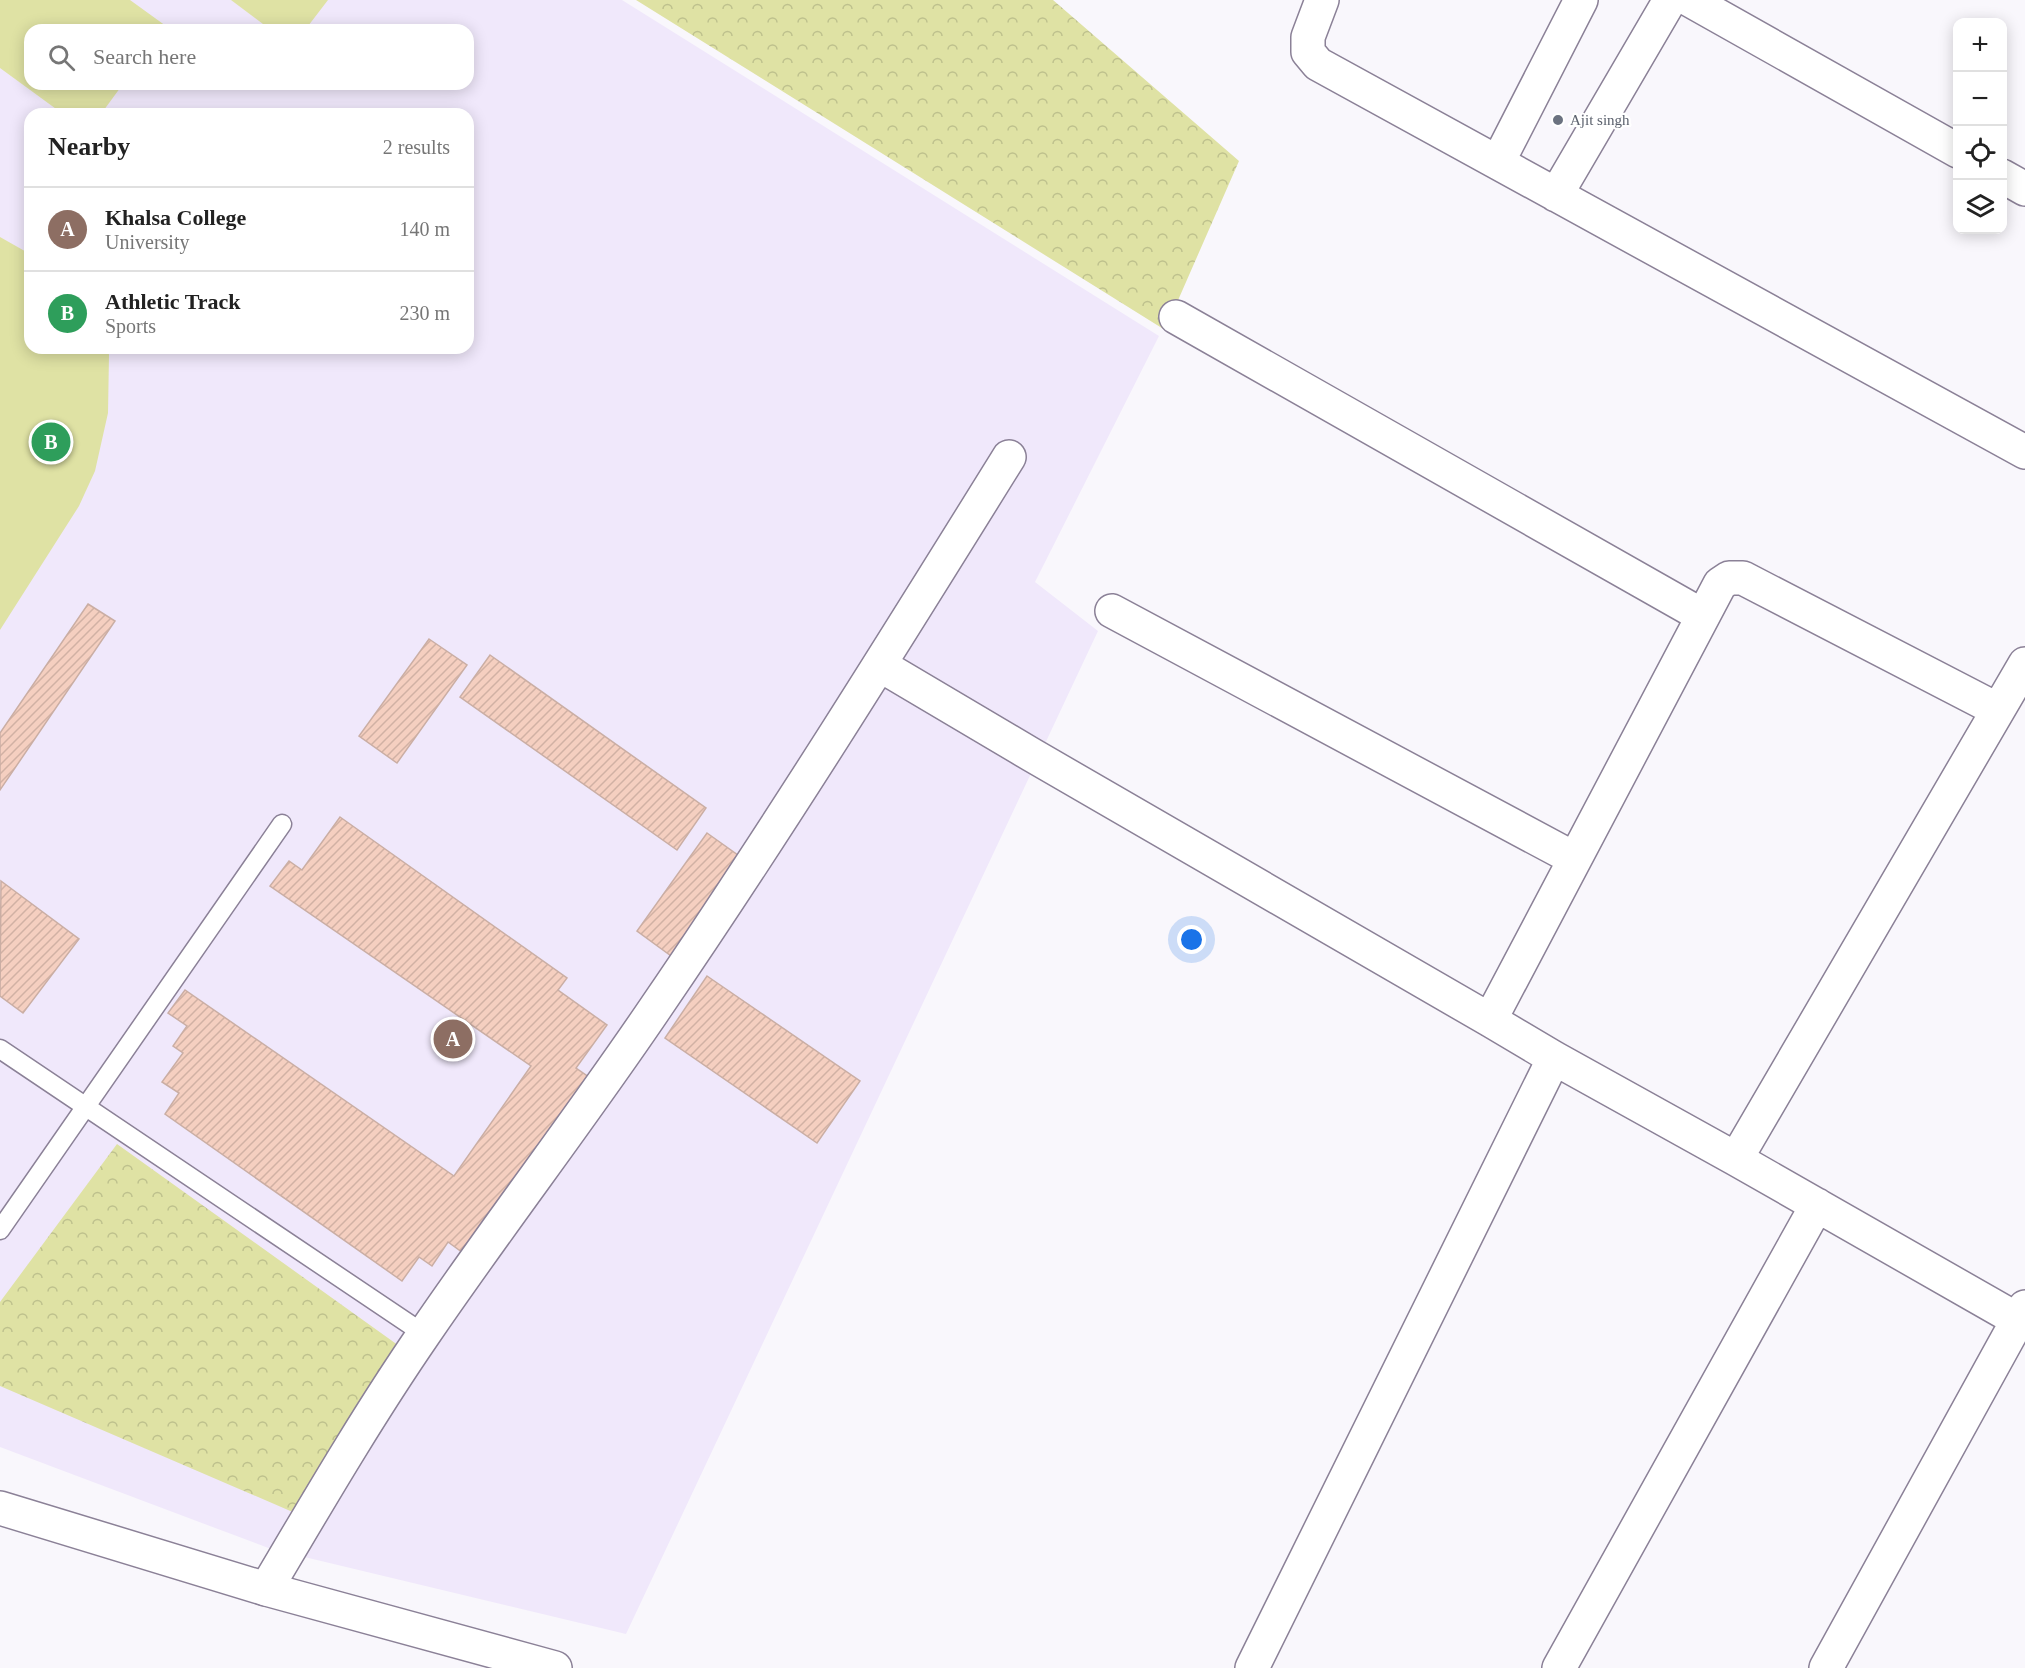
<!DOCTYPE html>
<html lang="en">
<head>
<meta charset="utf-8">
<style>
	body { margin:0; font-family:"Times New Roman",serif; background:#f6f6f6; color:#222 }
	.controls { position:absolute; right:18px; top:18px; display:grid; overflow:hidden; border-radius:12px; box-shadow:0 3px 15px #0003 }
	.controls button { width:54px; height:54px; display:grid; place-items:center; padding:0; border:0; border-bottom:2px solid #e0e0e0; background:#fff; color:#222; font:30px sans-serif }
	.you { position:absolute; left:1192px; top:940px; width:21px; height:21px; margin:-15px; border:4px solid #fff; border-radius:50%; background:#1a73e8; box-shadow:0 0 0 9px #1a73e833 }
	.badge { display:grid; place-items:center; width:39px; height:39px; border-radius:50%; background:#2e9316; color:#fff; font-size:20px; font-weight:700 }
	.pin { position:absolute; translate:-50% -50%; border:3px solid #fff; box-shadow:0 2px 6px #0006 }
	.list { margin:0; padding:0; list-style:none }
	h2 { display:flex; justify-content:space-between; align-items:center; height:78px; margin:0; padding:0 24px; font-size:26px }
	h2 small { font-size:20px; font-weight:400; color:#767676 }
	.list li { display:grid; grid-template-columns:39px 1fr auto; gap:18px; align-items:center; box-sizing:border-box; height:84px; padding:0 24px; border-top:2px solid #e0e0e0 }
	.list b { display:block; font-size:22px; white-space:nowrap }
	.list p { margin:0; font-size:20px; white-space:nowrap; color:#767676 }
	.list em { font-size:20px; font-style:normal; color:#767676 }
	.icon { flex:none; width:33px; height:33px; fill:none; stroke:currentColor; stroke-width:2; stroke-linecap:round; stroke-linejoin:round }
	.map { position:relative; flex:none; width:2025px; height:1668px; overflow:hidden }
	.search { position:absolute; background:#fff; box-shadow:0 3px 15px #0003; left:24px; top:24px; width:450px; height:66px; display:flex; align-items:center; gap:15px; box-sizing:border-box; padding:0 21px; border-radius:18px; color:#767676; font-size:22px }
	.panel { position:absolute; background:#fff; box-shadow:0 3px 15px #0003; left:24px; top:108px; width:450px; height:246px; border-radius:18px }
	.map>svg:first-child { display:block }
</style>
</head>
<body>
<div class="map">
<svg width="2025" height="1668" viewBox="0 0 2025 1668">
	<defs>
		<pattern id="forest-crowns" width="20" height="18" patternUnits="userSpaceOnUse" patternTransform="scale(1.5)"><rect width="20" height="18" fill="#dfe2a4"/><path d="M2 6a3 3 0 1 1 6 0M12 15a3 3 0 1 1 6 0" fill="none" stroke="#bec18d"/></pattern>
		<pattern id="building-hatch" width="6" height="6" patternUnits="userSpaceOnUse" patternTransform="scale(1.5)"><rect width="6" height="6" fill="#f5cfc0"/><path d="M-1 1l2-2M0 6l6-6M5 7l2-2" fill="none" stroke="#d1b1a4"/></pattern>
	</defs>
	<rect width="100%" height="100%" fill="#f9f7fc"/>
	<path fill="#f0e8fb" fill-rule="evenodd" d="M0 0H622L1159 336 1035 582 1098 631 626 1634 271 1549 0 1447ZM30 30H468V84H30ZM30 114H468V348H30Z"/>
	<path fill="#dfe2a4" d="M0 0H130L166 26 163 30H30V84H123L101 114H63L0 68Z
		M231 0H328L305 30H271Z
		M0 237 30 254V348H108L109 355 108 413 95 471 79 506 0 630Z"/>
	<path fill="url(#forest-crowns)" d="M636 0H1053L1239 161 1165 330Z
		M117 1144 402 1348 295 1513 0 1386V1302Z"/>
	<path fill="url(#building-hatch)" stroke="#caaea4" stroke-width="1.5" d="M88 604 115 621 0 790V733Z
		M429 639 467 665 397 763 359 736Z
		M490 655 706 808 677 850 460 697Z
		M340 817 567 978 558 990 607 1025 576 1068 596 1082 470 1258 448 1242 432 1266 419 1257 402 1281 165 1114 179 1093 162 1082 183 1053 173 1046 187 1026 168 1013 185 990 454 1176 531 1066 270 886 289 861 302 870Z
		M707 833 749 863 678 961 637 931Z
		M1 881 79 939 23 1013 0 996Z
		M707 976 860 1081 817 1143 665 1038Z"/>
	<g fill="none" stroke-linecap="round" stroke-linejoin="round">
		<g stroke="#8b8197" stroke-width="21">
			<path id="service" d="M0 1049 424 1334
				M0 1230 282 824"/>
		</g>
		<g stroke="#8b8197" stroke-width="36">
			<path id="minor" d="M1322 0 1308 37V52L1318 64 2025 452
				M1690 0 1958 151
				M1498 162 1581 0
				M2002 176 2025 189
				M1556 195 1670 0
				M1176 317 1703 616
				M1112 611 1575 859
				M880 665 1032 755 1490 1020 1554 1058 1736 1159 2025 1324
				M1490 1020 1720 584 1729 578H1743L1998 710
				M1736 1159 2025 664
				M266 1589C317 1503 367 1417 424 1334 499 1224 581 1118 656 1007 779 827 894 642 1009 457
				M1252 1668 1554 1058
				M1559 1668 1817 1205
				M1826 1668 2025 1307"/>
		</g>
		<g stroke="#8b8197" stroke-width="36">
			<path id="tertiary" d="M0 1508 266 1589 555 1668"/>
		</g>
		<use href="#service" stroke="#fff" stroke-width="18"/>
		<use href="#minor" stroke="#fff" stroke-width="33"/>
		<use href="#tertiary" stroke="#fff" stroke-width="33"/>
	</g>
	<circle fill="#6b7280" stroke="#fff" stroke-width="2" cx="1558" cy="120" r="6"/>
	<g text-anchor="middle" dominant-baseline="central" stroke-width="4.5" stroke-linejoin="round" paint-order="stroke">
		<g font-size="15" fill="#5b616d" stroke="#fff" text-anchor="start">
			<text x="1570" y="120">Ajit singh</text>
		</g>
	</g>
</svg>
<div class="controls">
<button>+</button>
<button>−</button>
<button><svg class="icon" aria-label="locate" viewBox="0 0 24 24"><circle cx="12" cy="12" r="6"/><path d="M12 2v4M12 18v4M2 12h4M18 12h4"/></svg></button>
<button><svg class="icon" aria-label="layers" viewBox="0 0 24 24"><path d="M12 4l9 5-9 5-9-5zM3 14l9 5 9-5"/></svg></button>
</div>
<div class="you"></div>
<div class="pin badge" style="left:453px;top:1039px;background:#8d6e63">A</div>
<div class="pin badge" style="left:51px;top:442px;background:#2e9e5b">B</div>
<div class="search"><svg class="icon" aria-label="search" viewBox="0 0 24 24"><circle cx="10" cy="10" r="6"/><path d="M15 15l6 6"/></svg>Search here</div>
<section class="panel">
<h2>Nearby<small>2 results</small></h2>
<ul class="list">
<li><span class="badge" style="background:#8d6e63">A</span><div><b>Khalsa College</b><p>University</p></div><em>140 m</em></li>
<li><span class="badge" style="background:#2e9e5b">B</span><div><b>Athletic Track</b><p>Sports</p></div><em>230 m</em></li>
</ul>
</section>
</div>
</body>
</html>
